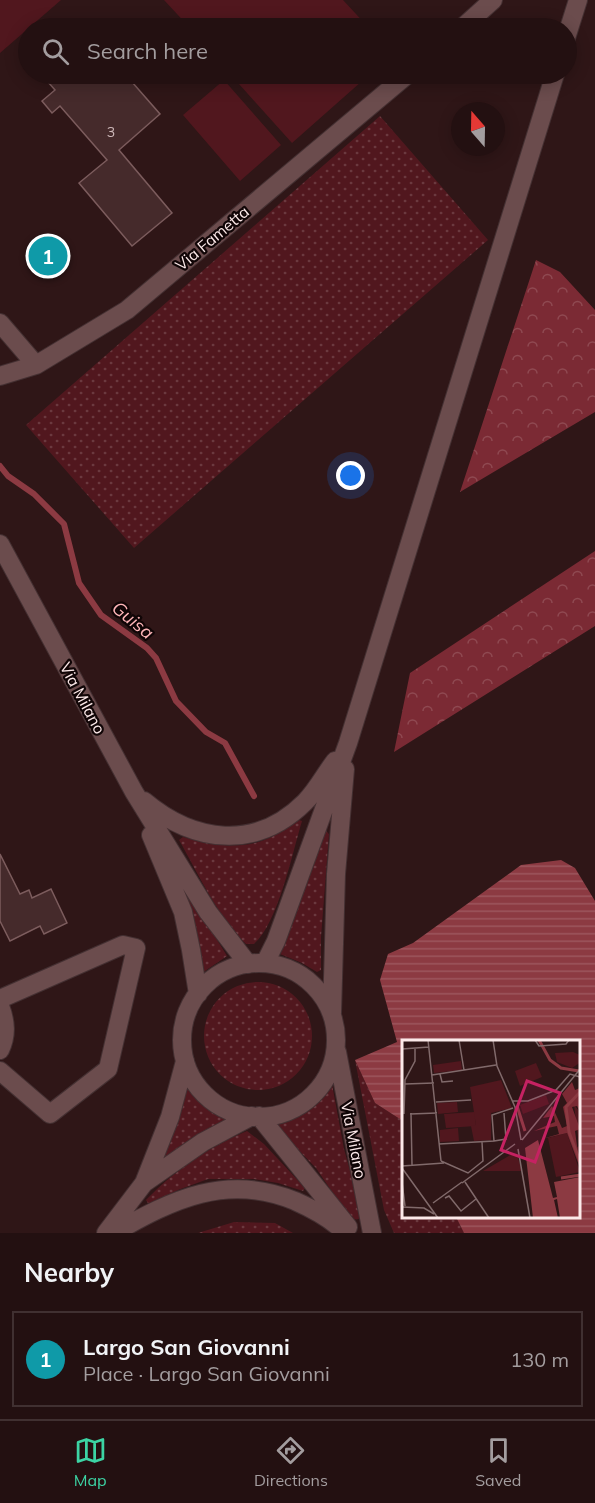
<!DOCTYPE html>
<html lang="en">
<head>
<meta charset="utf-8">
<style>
	body { margin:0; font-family:Mulish,sans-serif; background:#2b191a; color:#f1f3f6 }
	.compass { position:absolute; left:451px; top:102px; width:54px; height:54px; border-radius:50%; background:#231011; box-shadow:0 3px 15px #0003; rotate:340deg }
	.you { position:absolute; left:351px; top:476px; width:21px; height:21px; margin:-15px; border:4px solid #fff; border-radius:50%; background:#1a73e8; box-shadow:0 0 0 9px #1a73e833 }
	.badge { display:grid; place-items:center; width:39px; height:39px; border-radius:50%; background:#3cd4a4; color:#fff; font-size:20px; font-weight:700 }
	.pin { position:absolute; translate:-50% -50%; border:3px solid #fff; box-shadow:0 2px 6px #0006 }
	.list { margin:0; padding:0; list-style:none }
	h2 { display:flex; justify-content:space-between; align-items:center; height:78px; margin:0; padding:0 24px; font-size:26px }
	h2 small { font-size:20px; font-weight:400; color:#a39d9f }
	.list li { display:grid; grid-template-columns:39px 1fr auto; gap:18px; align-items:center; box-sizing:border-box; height:96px; margin:0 12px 12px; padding:0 12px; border:2px solid #403031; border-radius:0px }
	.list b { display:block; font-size:22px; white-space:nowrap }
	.list p { margin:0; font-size:20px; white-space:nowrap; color:#a39d9f }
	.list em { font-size:20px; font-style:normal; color:#a39d9f }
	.icon { flex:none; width:33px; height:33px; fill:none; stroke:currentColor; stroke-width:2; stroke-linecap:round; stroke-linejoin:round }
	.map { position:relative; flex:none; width:595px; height:1233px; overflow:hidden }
	.search { position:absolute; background:#231011; box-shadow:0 3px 15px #0003; left:18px; right:18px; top:18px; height:66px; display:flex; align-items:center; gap:15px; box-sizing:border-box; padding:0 21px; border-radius:33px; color:#a39d9f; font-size:22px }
	.sheet { height:186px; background:#231011 }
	nav { display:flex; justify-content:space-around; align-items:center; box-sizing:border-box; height:84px; border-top:2px solid #403031; background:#231011; font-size:16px; color:#a39d9f }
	nav a { display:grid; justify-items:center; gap:3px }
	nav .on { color:#3cd4a4 }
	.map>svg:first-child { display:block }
</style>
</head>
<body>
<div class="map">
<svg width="595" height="1233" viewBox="0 0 595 1233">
	<defs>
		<pattern id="grass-dots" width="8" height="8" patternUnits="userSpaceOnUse" patternTransform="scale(1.5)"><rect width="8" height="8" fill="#51171e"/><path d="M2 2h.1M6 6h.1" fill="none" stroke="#6b393f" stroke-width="1.8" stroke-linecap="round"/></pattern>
		<pattern id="forest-crowns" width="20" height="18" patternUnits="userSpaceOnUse" patternTransform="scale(1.5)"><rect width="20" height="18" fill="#7b2a34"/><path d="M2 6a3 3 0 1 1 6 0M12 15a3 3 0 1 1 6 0" fill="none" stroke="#8f4951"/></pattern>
		<pattern id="water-rules" width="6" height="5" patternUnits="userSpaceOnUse" patternTransform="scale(1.5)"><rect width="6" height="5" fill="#8c3a42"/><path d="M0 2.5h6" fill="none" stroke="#9d565d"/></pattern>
	</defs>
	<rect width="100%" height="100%" fill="#2f1617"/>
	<path fill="url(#grass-dots)" d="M380 116 488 240 134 548 26 425Z
		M296 819 302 821C292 854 278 923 254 944H246C218 918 198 873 179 840L183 837C226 849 263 852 296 819Z
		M324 829 329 834 321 937V970L317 972 302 963 280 954 292 923Z
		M181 881 227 956 202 973Z
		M204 1036a54 54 0 1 1 108 0a54 54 0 1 1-108 0Z
		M355 1060 375 1103 403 1121V1216L456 1217 464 1233H394L384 1210Z
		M331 1079 344 1149 362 1214 359 1219 351 1220 316 1168 272 1123C290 1119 310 1111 322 1096 326 1092 329 1085 331 1079Z
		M186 1087 203 1105 225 1117V1121L166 1159 162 1156 175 1129Z
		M247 1131 264 1144 305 1188 303 1191 278 1183 254 1179H208L178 1190 149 1205 146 1200C175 1170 208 1147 247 1131Z
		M234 1222 275 1223 293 1233H198Z"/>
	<path fill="url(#forest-crowns)" d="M536 260 560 272 595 310V412L460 492Z
		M595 551V626L394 752 410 673Z"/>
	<path fill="#51171e" d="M0 0H61L0 53Z
		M164 0H343L369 28H190Z
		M230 74H370L292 143Z
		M224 80 281 145 240 181 183 115Z"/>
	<path fill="url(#water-rules)" d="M561 860 575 868 595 901V1233H464L456 1217 578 1216V1041H403V1121L375 1103 355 1060 397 1042 380 980 388 954 413 943 521 865Z"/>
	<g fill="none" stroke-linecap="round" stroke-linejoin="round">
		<path stroke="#8c3a42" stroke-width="6" d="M0 466 8 476 34 494 64 524 79 583 101 615 147 648 156 658 176 701 206 732 225 743 254 796"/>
	</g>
	<path fill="#452a2b" stroke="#7c5c5d" stroke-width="1.5" d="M41 74H125L160 114 119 150 172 213 132 246 79 183 107 160 60 106 52 113 42 101 55 90Z
		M0 854 20 894 29 890 32 898 51 889 67 923 44 934 40 926 10 941 0 921Z"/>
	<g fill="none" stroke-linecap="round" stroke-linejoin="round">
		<g stroke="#443032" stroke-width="20">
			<path id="minor" d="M462 28 493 0
				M566 38 578 0
				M0 323 36 365
				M0 376 36 365 127 310 408 74
				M0 544 134 792 208 912 248 964
				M144 801C194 843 256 851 305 802 317 790 325 774 335 761
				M151 835 183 912 191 950 198 994
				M265 963 276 941 348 743 555 74
				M182 1040a77 77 0 1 1 154 0a77 77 0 1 1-154 0Z
				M0 999 123 945 136 948 108 1069 50 1114 0 1071
				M0 1006C6 1022 7 1035 0 1050
				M332 1013 336 874 345 769
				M337 1052 372 1233
				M259 1116 348 1227
				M144 1183 203 1142 252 1116
				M106 1233 144 1183 170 1117 185 1061
				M114 1233C173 1199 227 1173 295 1201 313 1209 332 1219 345 1233"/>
		</g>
		<use href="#minor" stroke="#6b4c4d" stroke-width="18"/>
	</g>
	<g text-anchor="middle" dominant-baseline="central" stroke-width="4.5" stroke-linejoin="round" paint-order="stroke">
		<g font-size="14" fill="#ceb9ba">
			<text x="111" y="132">3</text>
		</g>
		<g font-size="16" fill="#fce9e9" stroke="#100506">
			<text transform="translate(212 238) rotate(-40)">Via Fametta</text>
			<text transform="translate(83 698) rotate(62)">Via Milano</text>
			<text transform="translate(354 1140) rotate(79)">Via Milano</text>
		</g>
		<g font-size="18" font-style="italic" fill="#feb5b8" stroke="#100506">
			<text transform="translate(133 620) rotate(39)">Guisa</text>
		</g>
	</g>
	<g transform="translate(402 1040)">
		<rect width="178" height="178" fill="#2f1617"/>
		<path d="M171 12 178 15 179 22 170 28 155 22 153 13ZM144 55 147 64 121 74 118 65ZM172 65 178 72V120L174 108 177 106ZM165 93 178 132 154 137 146 98ZM110 114 115 115 120 131H81Z" fill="#51171e"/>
		<path d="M170 42 173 50 178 48V72L175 66 170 67 178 89 173 91 178 128 165 93 140 99 157 94 155 86 132 91 153 82 152 76 141 78 150 66 160 88 165 86 161 67 165 63 160 54Z" fill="#7b2a34"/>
		<path d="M73 72 74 86 44 88 42 74Z" fill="#51171e"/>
		<path d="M59 21 60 30 32 33 31 25ZM134 23 140 37 118 46 113 31ZM99 40 110 68 89 73V100L72 101 69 86 74 85 68 47ZM55 62 56 72 36 74 35 63ZM56 88 57 101 38 102V90Z" fill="#51171e"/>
		<path d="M136 100 151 158 155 157 152 142 178 137V178H158L155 159 152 160 156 178H131L123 108Z" fill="#8c3a42"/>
		<path fill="none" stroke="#8c3a42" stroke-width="3" d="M137 0 148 20 159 28 177 31M179 51 164 67 167 92 179 124M115 66 123 91M159 138 179 135"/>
		<path fill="none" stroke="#816a6b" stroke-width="1.5" d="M26 0 39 121M57 0 62 30M91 0 95 26 113 67 119 100M133 0 137 6 164 4 167 0M0 9 27 7M38 34 40 42 51 41M30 35 94 25M3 44 32 43M110 61H126L154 50 168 34 178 37M34 62 69 60M9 73 10 125M2 74 3 40 13 21V9M8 74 35 73M120 100 179 28M92 101 104 99 102 73M37 104 92 101 90 75 111 68M116 109 128 178M39 121 66 133 81 121 80 102M0 126 42 123M0 128 36 178M0 142 3 166M63 142 87 178M60 143 113 104M43 158 47 156 59 171 74 159M31 163 60 142M0 167 22 168 32 174"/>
		<path fill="#c52262" fill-opacity="0.15" stroke="#c52262" stroke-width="3" d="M125 41 158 53 133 122 99 110Z"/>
		<rect width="178" height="178" fill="none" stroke="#fce9e9" stroke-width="3"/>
	</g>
</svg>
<svg class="compass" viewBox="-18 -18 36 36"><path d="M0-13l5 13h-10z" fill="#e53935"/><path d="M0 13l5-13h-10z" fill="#a39d9f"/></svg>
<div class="you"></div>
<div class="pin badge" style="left:48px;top:256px;background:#0f9aa8">1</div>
<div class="search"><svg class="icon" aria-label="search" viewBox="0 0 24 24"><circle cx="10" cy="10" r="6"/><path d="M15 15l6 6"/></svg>Search here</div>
</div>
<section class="sheet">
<h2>Nearby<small></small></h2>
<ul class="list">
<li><span class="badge" style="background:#0f9aa8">1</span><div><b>Largo San Giovanni</b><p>Place · Largo San Giovanni</p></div><em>130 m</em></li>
</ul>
</section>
<nav>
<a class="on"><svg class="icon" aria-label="map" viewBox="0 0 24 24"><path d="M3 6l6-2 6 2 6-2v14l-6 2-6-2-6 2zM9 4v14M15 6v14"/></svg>Map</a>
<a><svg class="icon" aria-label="directions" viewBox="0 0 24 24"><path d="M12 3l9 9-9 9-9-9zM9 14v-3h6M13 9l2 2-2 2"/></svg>Directions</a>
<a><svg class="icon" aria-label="saved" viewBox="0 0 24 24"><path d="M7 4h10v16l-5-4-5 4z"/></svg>Saved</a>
</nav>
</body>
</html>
